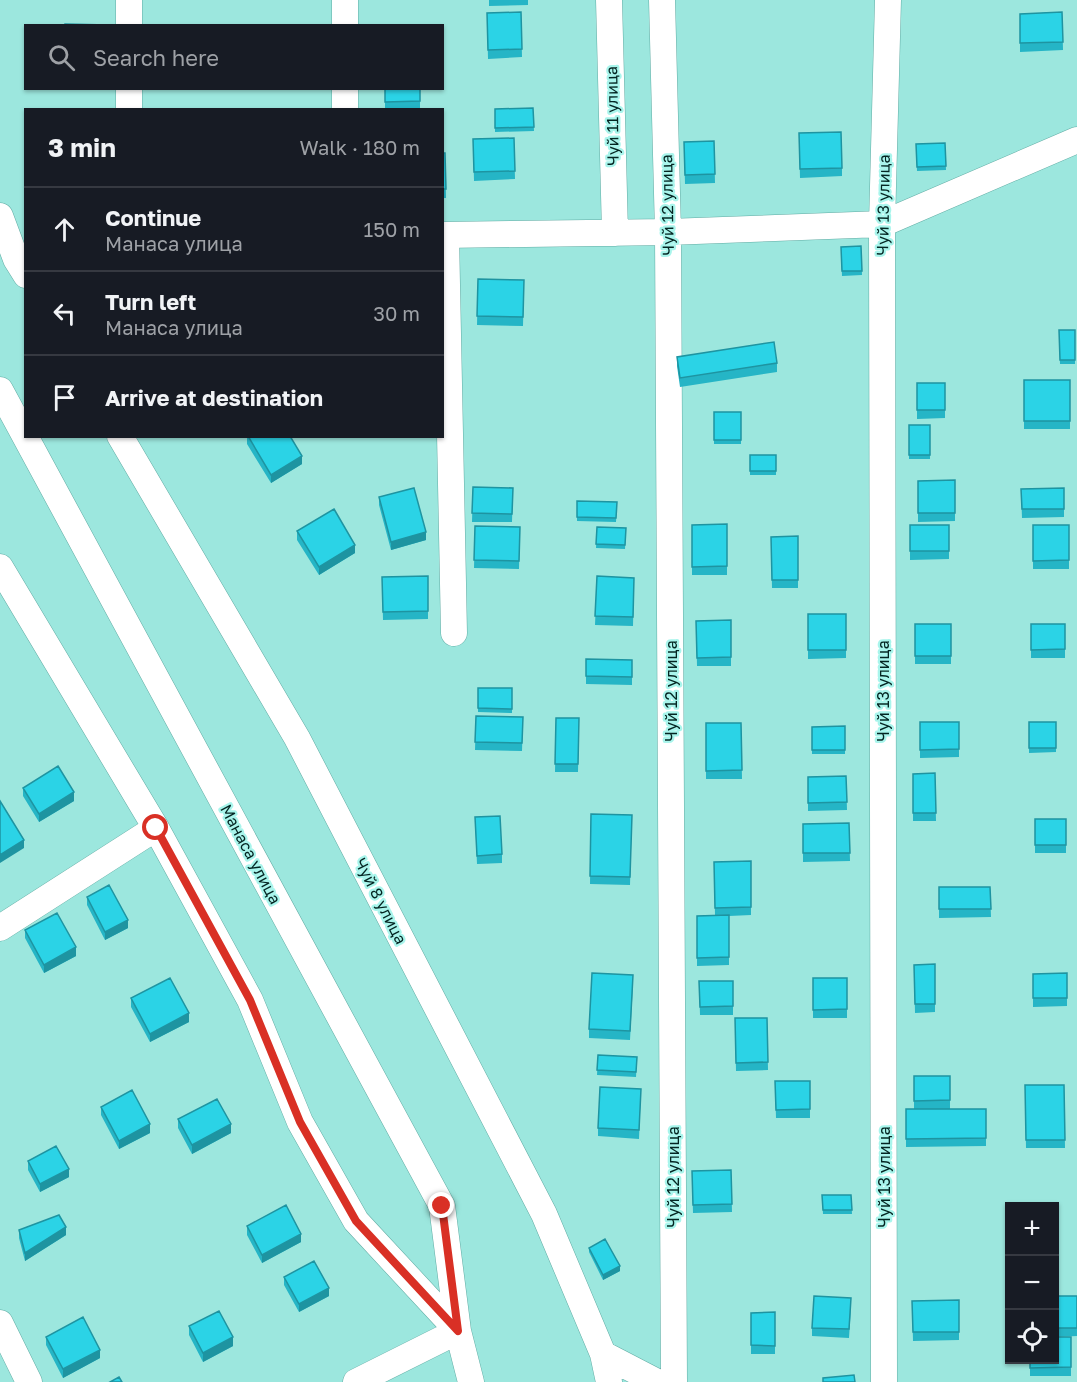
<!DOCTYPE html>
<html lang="en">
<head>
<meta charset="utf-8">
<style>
	body { margin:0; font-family:"Golos Text",sans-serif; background:#242831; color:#f1f3f6 }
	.controls { position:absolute; right:18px; bottom:18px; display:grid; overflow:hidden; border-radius:0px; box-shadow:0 2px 4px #0004 }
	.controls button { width:54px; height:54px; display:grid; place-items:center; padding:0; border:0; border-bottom:2px solid #363941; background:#171b24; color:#f1f3f6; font:30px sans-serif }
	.stop { position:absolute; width:18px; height:18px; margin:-14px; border:4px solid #d93025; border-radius:50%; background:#fff }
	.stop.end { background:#d93025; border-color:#fff; box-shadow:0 2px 6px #0008 }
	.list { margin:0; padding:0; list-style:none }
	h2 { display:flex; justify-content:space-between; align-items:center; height:78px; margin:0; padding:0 24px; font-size:26px }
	h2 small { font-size:20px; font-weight:400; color:#9ea1a6 }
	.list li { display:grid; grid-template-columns:39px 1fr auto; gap:18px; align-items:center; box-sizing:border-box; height:84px; padding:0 24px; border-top:2px solid #363941 }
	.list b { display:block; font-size:22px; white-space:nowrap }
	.list p { margin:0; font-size:20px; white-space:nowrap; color:#9ea1a6 }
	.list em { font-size:20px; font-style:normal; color:#9ea1a6 }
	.icon { flex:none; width:33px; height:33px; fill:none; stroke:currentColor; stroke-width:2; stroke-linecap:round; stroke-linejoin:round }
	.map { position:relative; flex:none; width:1077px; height:1382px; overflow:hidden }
	.search { position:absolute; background:#171b24; box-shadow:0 2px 4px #0004; left:24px; top:24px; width:420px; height:66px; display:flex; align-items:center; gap:15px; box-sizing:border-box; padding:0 21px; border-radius:0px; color:#9ea1a6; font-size:22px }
	.panel { position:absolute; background:#171b24; box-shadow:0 2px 4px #0004; left:24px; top:108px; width:420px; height:330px; border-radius:0px }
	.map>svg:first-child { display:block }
</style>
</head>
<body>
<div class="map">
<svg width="1077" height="1382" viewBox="0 0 1077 1382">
	<rect width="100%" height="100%" fill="#9ce7de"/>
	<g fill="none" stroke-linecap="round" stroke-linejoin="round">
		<g stroke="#61aca4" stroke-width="27">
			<path id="minor" d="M129 0V26
				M345 0V26
				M609 0 615 233
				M662 0 668 232 674 1382
				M129 88V110
				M345 88V110
				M0 216 16 259 26 275
				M442 235 668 232 882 224 1077 140
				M446 235 454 633
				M0 390 442 1206 458 1331 471 1382
				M120 436 297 738 544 1214 603 1354 609 1382
				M0 567 156 828 250 1000 300 1122 356 1221 458 1331 356 1382
				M0 928 156 828
				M0 1323 29 1382
				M603 1354 657 1382
				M884 1382 882 224 888 0"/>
		</g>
		<use href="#minor" stroke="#fff" stroke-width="26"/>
	</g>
	<path fill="#25b5c6" d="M489 0H528V5L489 6Z
		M521 12 522 57 488 59 487 13Z
		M1062 12 1063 50 1020 52V14Z
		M385 88H420V109L385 110Z
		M533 108 534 131 495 132V109Z
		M799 133 842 168V176L800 178Z
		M514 138 515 179 474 181 473 139Z
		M714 141 715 183 685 184 684 142Z
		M945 143 946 170 917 171 916 144Z
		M442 153H445L446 198H442Z
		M861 246 862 275 842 276 841 247Z
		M478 279 524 280 523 326 477 325Z
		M1059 330H1075V364H1060Z
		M677 357 777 363V372L680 387 677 366Z
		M1024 380H1070V429H1024Z
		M917 383H945V418L917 419Z
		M714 412H741V444H714Z
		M909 425H930V459H909Z
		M247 436H290L302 464 271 483 247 444Z
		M750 455H776V475H750Z
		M955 480V521L918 522V481Z
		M473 487 513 488 512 522H472Z
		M1064 488V517L1022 518 1021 489Z
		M379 497 426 540 391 550 379 505Z
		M577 501 617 502 616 522 577 521Z
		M727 524V575H692V525Z
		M910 525H949V559L910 560Z
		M1033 525H1069V569H1033Z
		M475 526 520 527 519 569 474 568Z
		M597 527 626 528 625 549 596 548Z
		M297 531 355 553 319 575 297 540Z
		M798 536V588H772L771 537Z
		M428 576V619L383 620 382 577Z
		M597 576 634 578 633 626 595 625Z
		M808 614H846V658L808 659Z
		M731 620V666H697L696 621Z
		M915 624H951V664H915Z
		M1031 624H1065V658H1031Z
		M586 659 632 660V685L586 684Z
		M478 688H512V713L478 712Z
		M476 716 523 717 522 751 475 750Z
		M556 718H579L578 772H555Z
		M920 722H959V757L920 758Z
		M1029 722H1056V752L1029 753Z
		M706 723H741L742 779H706Z
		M845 726V754H812V727Z
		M935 773 936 821H913V774Z
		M846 776 847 810 808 811V777Z
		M23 788 74 801 39 822 23 796Z
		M591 814 632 815 630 885 590 884Z
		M475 817 502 854V863L477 864Z
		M1035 819H1066V853H1035Z
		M849 823 850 861 803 862V824Z
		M751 861V915L729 916V965L697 966V916L715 915 714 862Z
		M939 887H990L991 917 939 918Z
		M87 897 128 928 105 940 87 905Z
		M25 930 76 956 44 973 25 938Z
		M935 964V1012L915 1013 914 965Z
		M1067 973V1006L1033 1007V974Z
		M813 978H847V1018H813Z
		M699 981H733V1015H700Z
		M633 984 630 1040 589 1038V1029Z
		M131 998 189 1022 150 1042 131 1007Z
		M735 1018H767L768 1070 736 1071Z
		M598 1055 637 1057 636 1077 597 1075Z
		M914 1076H950V1109H986V1146L906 1147V1109H914Z
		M775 1081H810V1118H776Z
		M1025 1085H1064L1065 1148H1026Z
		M641 1089 639 1139 598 1136V1128Z
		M101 1107 150 1133 119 1149 101 1115Z
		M178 1119 231 1133 192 1154 178 1128Z
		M28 1161 69 1177 40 1192 28 1170Z
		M731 1170 732 1212 693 1213 692 1171Z
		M822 1195H851L852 1214H823Z
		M247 1226 301 1242 262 1263 247 1235Z
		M19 1230 66 1235 25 1261 19 1238Z
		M589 1248 620 1271 603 1280 589 1252Z
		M284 1277 329 1296 299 1312 284 1285Z
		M1054 1296H1077V1336L1054 1337Z
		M959 1300V1340L913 1341 912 1301Z
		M851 1307 849 1338 812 1336V1328Z
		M775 1312V1354H751V1313Z
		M189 1326 233 1346 203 1362 189 1335Z
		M46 1337 100 1358 63 1378 46 1345Z
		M1071 1337V1376H1030V1359Z"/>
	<path fill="#1e94a1" d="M302 456V464L271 483V475Z
		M426 532V540L391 550V542Z
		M355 545V553L319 575V567Z
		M74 792V801L39 822V814Z
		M24 840V848L0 863V855Z
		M128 920V928L105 940V932Z
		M76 947V956L44 973V965Z
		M189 1013V1022L150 1042V1034Z
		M150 1124V1133L119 1149V1141Z
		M231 1124V1133L192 1154V1145Z
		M69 1169V1177L40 1192V1184Z
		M66 1227V1235L25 1261V1253Z
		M301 1234V1242L262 1263V1255Z
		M620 1266V1271L603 1280V1275Z
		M329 1288V1296L299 1312V1304Z
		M233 1337V1346L203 1362V1353Z
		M100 1350V1358L63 1378V1369Z"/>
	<path fill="#2bd3e6" stroke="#1e94a1" stroke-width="1.5" d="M521 12 522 49 488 50 487 13Z
		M1062 12 1063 42 1020 43V14Z
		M65 24 107 25V26H65Z
		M385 88H420V101L385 102Z
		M533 108 534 127 495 128V109Z
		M841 132 842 168 800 169 799 133Z
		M514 138 515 171 474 172 473 139Z
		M714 141 715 174 685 175 684 142Z
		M945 143 946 166 917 167 916 144Z
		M442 153H445L446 189H442Z
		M861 246 862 271H842L841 247Z
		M478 279 524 280 523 317 477 316Z
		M1059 330H1075V360H1060Z
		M774 342 777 363 680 378 677 357Z
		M1024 380H1070V421H1024Z
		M917 383H945V410H917Z
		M714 412H741V440H714Z
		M909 425H930V455H909Z
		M248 436H290L302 456 271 475Z
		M750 455H776V471H750Z
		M955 480V513H918V481Z
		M473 487 513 488 512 514 472 513Z
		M414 488 426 532 391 542 379 497Z
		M1064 488V509H1022L1021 489Z
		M577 501 617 502 616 518 577 517Z
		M334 509 355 545 319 567 297 531Z
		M727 524V566L692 567V525Z
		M910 525H949V551H910Z
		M1033 525H1069V560L1033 561Z
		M475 526 520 527 519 561 474 560Z
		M597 527 626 528 625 545 596 544Z
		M798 536V580H772L771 537Z
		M428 576V611L383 612 382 577Z
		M597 576 634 578 633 617 595 616Z
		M808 614H846V650H808Z
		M731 620V657L697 658 696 621Z
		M915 624H951V656H915Z
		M1031 624H1065V649L1031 650Z
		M586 659 632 660V677L586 676Z
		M478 688H512V709L478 708Z
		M476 716 523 717 522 743 475 742Z
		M556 718H579L578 764H555Z
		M920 722H959V749L920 750Z
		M1029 722H1056V748H1029Z
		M706 723H741L742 770 706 771Z
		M845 726V750H812V727Z
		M58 766 74 792 39 814 23 788Z
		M935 773 936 813H913V774Z
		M846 776 847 802 808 803V777Z
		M0 801 24 840 0 855Z
		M591 814 632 815 630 877 590 876Z
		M500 816 502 854 477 856 475 817Z
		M1035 819H1066V845H1035Z
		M849 823 850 853H803V824Z
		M751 861V907L715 908 714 862Z
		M109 885 128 920 105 932 87 897Z
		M939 887H990L991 909H939Z
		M57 913 76 947 44 965 25 930Z
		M729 915V957L697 958V916Z
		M935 964V1004H915L914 965Z
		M592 973 633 975 630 1031 589 1029Z
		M1067 973V998H1033V974Z
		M170 978 189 1013 150 1034 131 998Z
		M813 978H847V1009L813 1010Z
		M699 981H733V1006L700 1007Z
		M735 1018H767L768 1062 736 1063Z
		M598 1055 637 1057 636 1072 597 1070Z
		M914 1076H950V1100L914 1101Z
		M775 1081H810V1109L776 1110Z
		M1025 1085H1064L1065 1140H1026Z
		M600 1087 641 1089 639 1130 598 1128Z
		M132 1090 150 1124 119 1141 101 1107Z
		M217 1099 231 1124 192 1145 178 1119Z
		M906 1109H986V1138L906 1139Z
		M56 1146 69 1169 40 1184 28 1161Z
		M731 1170 732 1204 693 1205 692 1171Z
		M822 1195H851L852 1210H823Z
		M286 1205 301 1234 262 1255 247 1226Z
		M59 1215 66 1227 25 1253 19 1230Z
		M605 1239 620 1266 603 1275 589 1248Z
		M314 1261 329 1288 299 1304 284 1277Z
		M814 1296 851 1298 849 1329 812 1328Z
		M1054 1296H1077V1328H1054Z
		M959 1300V1332H913L912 1301Z
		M219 1311 233 1337 203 1353 189 1326Z
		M775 1312V1346L751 1345V1313Z
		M83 1317 100 1350 63 1369 46 1337Z
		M1054 1337H1071V1367L1030 1368V1359H1054Z
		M854 1375 855 1382H823V1378Z
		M119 1377 122 1382H110Z"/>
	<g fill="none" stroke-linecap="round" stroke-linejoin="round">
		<path stroke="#d93025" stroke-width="8" d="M156 828 250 1000 300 1122 356 1221 458 1331 442 1206"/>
	</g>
	<g text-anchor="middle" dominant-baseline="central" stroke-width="4.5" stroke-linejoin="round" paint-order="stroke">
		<g font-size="16" fill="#042522" stroke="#a9f5ec">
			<text transform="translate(612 116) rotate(-91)">Чуй 11 улица</text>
			<text transform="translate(667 205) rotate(-91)">Чуй 12 улица</text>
			<text transform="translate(883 205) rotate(-89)">Чуй 13 улица</text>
			<text transform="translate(671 691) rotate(-90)">Чуй 12 улица</text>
			<text transform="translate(883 691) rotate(-90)">Чуй 13 улица</text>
			<text transform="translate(251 854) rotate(62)">Манаса улица</text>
			<text transform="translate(381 901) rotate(63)">Чуй 8 улица</text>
			<text transform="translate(673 1177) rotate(-90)">Чуй 12 улица</text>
			<text transform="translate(884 1177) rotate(-90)">Чуй 13 улица</text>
		</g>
	</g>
</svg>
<div class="controls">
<button>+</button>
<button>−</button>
<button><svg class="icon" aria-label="locate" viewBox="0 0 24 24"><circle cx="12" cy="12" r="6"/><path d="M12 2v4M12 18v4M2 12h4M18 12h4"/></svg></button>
</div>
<div class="stop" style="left:156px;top:828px"></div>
<div class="stop end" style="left:442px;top:1206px"></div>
<div class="search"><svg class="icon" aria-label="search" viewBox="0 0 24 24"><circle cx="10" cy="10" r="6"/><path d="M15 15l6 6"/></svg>Search here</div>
<section class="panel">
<h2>3 min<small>Walk · 180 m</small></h2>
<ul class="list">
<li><svg class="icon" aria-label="ahead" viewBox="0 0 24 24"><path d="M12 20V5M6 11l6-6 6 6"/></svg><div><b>Continue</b><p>Манаса улица</p></div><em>150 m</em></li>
<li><svg class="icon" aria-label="left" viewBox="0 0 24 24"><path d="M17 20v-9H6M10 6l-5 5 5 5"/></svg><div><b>Turn left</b><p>Манаса улица</p></div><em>30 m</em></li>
<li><svg class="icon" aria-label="arrive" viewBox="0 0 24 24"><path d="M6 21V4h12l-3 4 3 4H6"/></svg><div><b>Arrive at destination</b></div></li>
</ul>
</section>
</div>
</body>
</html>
